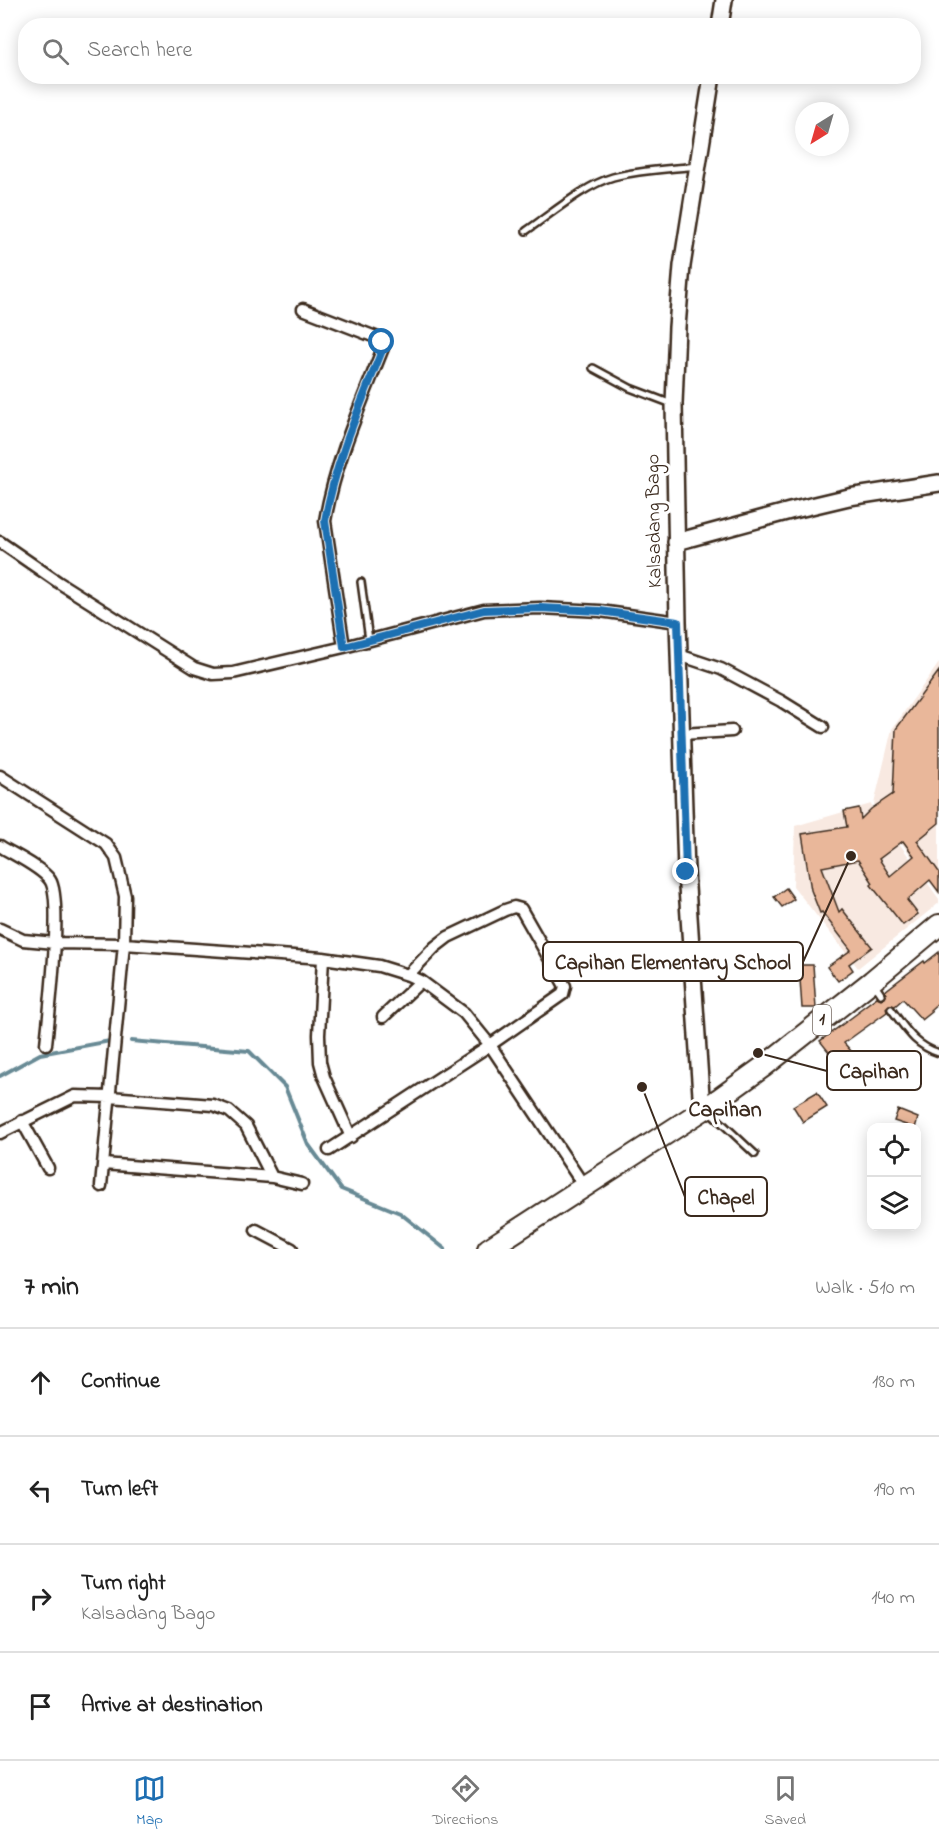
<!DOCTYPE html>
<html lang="en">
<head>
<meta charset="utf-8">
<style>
	body { margin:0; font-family:"Indie Flower",sans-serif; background:#f2f2f2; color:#222 }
	.controls { position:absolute; right:18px; bottom:18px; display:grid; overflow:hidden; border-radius:12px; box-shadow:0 3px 15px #0003 }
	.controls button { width:54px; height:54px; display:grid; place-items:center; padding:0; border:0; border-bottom:2px solid #e0e0e0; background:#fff; color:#222; font:30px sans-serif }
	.compass { position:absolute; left:795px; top:102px; width:54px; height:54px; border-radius:50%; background:#fff; box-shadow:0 3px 15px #0003; rotate:217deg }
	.stop { position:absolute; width:18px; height:18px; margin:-14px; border:4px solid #1f6fb2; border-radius:50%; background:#fff }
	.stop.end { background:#1f6fb2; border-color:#fff; box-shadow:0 2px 6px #0008 }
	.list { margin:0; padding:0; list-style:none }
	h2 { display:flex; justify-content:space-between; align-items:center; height:78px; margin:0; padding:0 24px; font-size:26px }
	h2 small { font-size:20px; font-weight:400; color:#767676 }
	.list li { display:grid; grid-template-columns:39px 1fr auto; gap:18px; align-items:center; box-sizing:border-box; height:108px; padding:0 24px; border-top:2px solid #e0e0e0 }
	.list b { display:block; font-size:22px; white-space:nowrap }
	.list p { margin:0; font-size:20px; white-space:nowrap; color:#767676 }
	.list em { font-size:20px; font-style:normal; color:#767676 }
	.icon { flex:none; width:33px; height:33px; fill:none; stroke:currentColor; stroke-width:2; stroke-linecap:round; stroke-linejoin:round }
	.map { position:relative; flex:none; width:939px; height:1249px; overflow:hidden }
	.search { position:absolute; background:#fff; box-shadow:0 3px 15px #0003; left:18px; right:18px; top:18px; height:66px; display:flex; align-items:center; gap:15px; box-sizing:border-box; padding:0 21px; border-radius:24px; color:#767676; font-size:22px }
	.sheet { height:510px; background:#fff }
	nav { display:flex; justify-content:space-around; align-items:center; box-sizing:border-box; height:84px; border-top:2px solid #e0e0e0; background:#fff; font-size:16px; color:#767676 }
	nav a { display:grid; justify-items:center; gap:3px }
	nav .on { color:#1f6fb2 }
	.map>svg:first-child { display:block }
</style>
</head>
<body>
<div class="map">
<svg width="939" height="1249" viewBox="0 0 939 1249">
	<rect width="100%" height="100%" fill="#fff"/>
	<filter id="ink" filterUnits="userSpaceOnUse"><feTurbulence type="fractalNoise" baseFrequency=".0167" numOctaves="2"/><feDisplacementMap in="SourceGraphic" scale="12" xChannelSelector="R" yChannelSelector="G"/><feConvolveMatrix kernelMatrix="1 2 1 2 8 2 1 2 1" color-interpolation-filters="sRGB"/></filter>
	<g filter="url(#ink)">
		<path fill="#f8e9e1" d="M939 663V895L874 804 892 729Z
			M871 804 939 899V903L858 968 793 886 795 826Z"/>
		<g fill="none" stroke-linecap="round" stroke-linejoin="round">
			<path stroke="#678a95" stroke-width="4" d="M131 1041 249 1051 285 1087 308 1144 341 1189 400 1213 445 1249
				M0 1076 40 1054 110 1041"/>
		</g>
		<path fill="#e9b79a" stroke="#3b2a1e" stroke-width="1.5" fill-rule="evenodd" d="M939 671V823L917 841 939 872V892L930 880 907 900 918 914 903 925 871 885 873 883 858 860 822 867 839 912 842 909 872 947 849 964 853 970 838 981 827 967 851 950 822 912 820 913 811 890 802 834 847 827 844 811 859 808 861 819 871 809 893 794 896 729ZM903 841 914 856 890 876 879 859Z
			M786 888 794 899 782 907 774 897Z
			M939 952V1002L930 1010 932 1012 922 1020 903 999 895 1006 889 1005 886 1008 887 1012 844 1043 859 1060 845 1072 820 1041 859 1012 858 1011 877 997 881 999 884 998 886 994 885 991 924 961 925 963Z
			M799 965H813L816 1008H802Z
			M817 1092 827 1107 803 1122 793 1106Z
			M898 1110 918 1118 915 1128 894 1121Z"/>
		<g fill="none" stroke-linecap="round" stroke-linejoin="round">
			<g stroke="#3b2a1e" stroke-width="10">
				<path id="lane" d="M526 231C551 214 585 185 613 177 640 170 669 169 697 166
					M593 368 630 388 672 404
					M361 582 369 640
					M875 985 881 994
					M891 1009C906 1029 914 1045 939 1053
					M708 1110 755 1154"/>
			</g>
			<g stroke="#3b2a1e" stroke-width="15">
				<path id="street" d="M303 309 378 338 382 342 383 348C361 404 335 462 325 521L344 647
					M0 542 58 582 194 668 213 674 233 673 344 647 484 610 540 608 600 611 678 622
					M679 655 721 669 781 701 823 727
					M681 734 732 731
					M0 776 106 844 116 858 125 896 124 944 101 1186
					M0 846C14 855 41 867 50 880 63 899 49 1015 46 1044
					M0 929 23 940 55 943 124 944 323 958 379 966 408 975 421 981 464 1013 490 1045 584 1186
					M323 958 319 1035 320 1062 324 1077 351 1137
					M383 1017 421 981
					M22 1121 48 1168
					M0 1133 75 1096 110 1097 213 1105 229 1111 246 1126 272 1177
					M329 1150 490 1045 563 994 565 986 521 909 514 907 505 910 448 937 435 947 408 975
					M103 1164 272 1177 302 1184
					M256 1230 292 1249"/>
			</g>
			<g stroke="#3b2a1e" stroke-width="20">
				<path id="secondary" d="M720 26 724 0
					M676 542 790 511 849 497 939 483
					M702 1110 686 872 678 622 674 404 677 327 682 266 712 76"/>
			</g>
			<g stroke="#3b2a1e" stroke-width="24">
				<path id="highway" d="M488 1249 706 1108 763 1067 872 981 939 925"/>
			</g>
			<use href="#lane" stroke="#fff" stroke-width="5"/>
			<use href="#street" stroke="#fff" stroke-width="10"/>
			<use href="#secondary" stroke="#fff" stroke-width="15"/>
			<use href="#highway" stroke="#fff" stroke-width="20"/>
		</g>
	</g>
	<g fill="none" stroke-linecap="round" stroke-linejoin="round" filter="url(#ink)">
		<path stroke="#1f6fb2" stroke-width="8" d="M382 342 383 348C361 404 335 462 325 521L344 647 484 610 540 608 600 611 678 622 686 872"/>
	</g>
	<g text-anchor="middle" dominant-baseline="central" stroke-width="6" stroke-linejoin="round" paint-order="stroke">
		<rect fill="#fff" stroke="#766a62" stroke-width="1.5" x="813" y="1005" width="18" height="30" rx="4.5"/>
		<g font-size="18" font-weight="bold" fill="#3b2a1e">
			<text x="822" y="1020">1</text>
		</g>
		<g font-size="20" fill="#3b2a1e" stroke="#fff">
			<text transform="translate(655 521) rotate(-91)">Kalsadang Bago</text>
		</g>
		<g font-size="22" font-weight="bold" fill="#3b2a1e" stroke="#fff">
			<text x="725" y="1111">Capihan</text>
		</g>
	</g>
	<path fill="none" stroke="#3b2a1e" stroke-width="2" d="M851 856L803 962M758 1053L827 1071M642 1087L685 1197"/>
	<g fill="#3b2a1e" stroke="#fff" stroke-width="2">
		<circle cx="851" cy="856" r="6"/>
		<circle cx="758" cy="1053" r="6"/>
		<circle cx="642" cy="1087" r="6"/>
	</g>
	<g fill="#fff" stroke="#3b2a1e" stroke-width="2">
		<rect x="543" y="942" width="260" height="39" rx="6"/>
		<rect x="827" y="1051" width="94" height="39" rx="6"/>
		<rect x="685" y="1177" width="82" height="39" rx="6"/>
	</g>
	<g font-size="21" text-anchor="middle" font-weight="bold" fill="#3b2a1e">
		<text x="673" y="969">Capihan Elementary School</text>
		<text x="874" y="1078">Capihan</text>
		<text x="726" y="1204">Chapel</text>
	</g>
</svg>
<div class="controls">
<button><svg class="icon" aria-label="locate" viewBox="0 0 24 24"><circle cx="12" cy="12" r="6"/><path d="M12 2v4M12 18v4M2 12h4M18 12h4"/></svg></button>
<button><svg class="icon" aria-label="layers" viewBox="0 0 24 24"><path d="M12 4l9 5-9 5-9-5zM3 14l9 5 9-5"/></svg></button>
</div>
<svg class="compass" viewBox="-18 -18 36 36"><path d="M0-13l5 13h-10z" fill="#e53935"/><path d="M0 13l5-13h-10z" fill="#767676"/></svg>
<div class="stop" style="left:382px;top:342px"></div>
<div class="stop end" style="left:686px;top:872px"></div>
<div class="search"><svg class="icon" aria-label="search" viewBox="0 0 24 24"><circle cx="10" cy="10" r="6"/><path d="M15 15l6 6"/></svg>Search here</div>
</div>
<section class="sheet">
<h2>7 min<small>Walk · 510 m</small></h2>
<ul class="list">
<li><svg class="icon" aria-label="ahead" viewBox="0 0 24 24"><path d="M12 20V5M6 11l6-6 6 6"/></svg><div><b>Continue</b></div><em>180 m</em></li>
<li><svg class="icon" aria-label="left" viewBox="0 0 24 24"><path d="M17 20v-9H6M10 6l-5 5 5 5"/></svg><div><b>Turn left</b></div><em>190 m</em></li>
<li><svg class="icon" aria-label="right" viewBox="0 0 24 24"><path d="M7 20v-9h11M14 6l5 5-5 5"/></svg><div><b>Turn right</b><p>Kalsadang Bago</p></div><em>140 m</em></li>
<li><svg class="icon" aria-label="arrive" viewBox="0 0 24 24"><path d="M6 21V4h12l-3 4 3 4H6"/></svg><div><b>Arrive at destination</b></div></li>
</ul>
</section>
<nav>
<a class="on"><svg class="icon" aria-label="map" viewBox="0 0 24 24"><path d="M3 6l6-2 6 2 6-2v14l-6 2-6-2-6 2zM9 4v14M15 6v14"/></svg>Map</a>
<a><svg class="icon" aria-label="directions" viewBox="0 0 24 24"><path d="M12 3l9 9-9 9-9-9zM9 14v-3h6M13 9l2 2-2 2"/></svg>Directions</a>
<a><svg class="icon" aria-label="saved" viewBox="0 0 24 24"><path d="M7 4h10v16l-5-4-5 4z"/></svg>Saved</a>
</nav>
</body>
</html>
